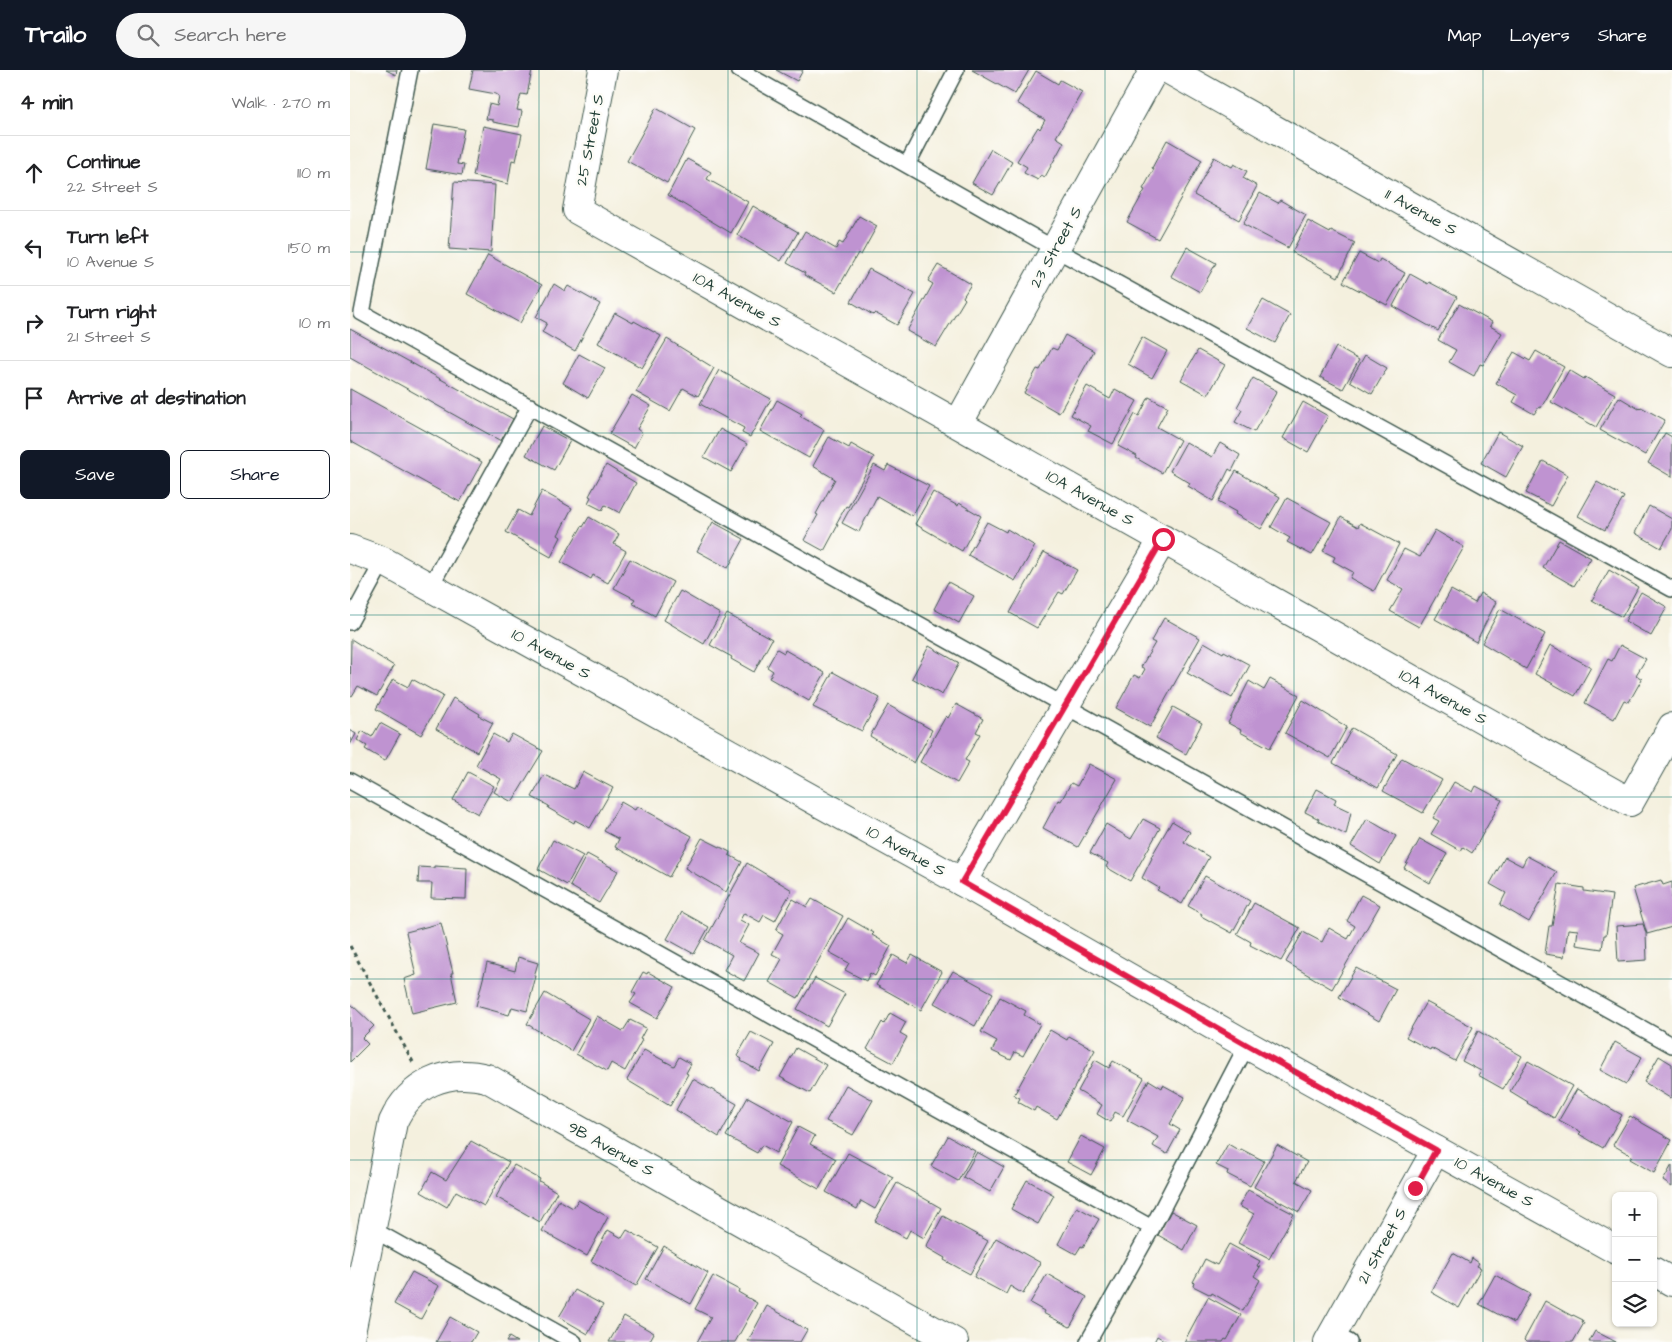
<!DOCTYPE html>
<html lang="en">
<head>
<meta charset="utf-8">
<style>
	body { margin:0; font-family:"Architects Daughter",sans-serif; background:#f6f6f6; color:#202124 }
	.controls { position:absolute; right:15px; bottom:15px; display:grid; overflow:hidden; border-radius:8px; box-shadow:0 1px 4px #0004 }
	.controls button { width:45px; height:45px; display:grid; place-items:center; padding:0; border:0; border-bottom:1px solid #e0e0e0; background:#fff; color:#202124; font:25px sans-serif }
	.stop { position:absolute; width:15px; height:15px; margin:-11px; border:4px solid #e11d48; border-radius:50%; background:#fff }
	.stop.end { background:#e11d48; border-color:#fff; box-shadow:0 1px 5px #0008 }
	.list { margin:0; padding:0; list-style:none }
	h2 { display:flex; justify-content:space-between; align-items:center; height:65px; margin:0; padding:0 20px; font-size:21px }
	h2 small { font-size:16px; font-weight:400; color:#757577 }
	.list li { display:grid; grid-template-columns:32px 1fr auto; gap:15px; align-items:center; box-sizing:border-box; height:75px; padding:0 20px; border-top:1px solid #e0e0e0 }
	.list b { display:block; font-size:19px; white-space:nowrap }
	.list p { margin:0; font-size:16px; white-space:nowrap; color:#757577 }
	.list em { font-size:16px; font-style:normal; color:#757577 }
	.actions { display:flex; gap:10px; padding:15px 20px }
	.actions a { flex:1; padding:11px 0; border:1px solid #111827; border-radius:8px; text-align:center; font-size:18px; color:#111827 }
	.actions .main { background:#111827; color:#fff }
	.icon { flex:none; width:28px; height:28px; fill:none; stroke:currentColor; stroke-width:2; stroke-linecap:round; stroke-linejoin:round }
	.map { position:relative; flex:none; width:1322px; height:1272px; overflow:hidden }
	header { display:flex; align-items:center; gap:30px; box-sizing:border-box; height:70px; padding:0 25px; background:#111827; color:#fff }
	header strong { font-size:24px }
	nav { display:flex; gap:28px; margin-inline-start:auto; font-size:18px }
	.search { width:350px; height:45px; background:#f6f6f6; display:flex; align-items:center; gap:12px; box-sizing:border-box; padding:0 18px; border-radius:28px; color:#757577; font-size:19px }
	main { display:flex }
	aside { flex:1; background:#fff }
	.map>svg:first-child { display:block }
</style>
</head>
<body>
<header>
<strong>Trailo</strong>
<div class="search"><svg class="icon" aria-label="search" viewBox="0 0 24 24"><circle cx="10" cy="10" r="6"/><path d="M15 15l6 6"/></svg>Search here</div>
<nav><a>Map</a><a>Layers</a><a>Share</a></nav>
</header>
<main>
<aside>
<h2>4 min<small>Walk · 270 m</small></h2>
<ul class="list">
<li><svg class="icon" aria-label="ahead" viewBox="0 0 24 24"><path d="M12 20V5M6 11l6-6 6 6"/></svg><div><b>Continue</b><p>22 Street S</p></div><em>110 m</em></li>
<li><svg class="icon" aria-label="left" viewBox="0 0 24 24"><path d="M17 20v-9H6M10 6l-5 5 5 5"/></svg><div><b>Turn left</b><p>10 Avenue S</p></div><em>150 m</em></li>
<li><svg class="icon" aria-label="right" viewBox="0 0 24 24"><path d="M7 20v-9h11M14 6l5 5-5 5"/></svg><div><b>Turn right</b><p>21 Street S</p></div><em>10 m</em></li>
<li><svg class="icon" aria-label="arrive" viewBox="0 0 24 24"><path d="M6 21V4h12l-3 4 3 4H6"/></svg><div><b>Arrive at destination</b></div></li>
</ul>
<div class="actions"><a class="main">Save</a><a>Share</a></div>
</aside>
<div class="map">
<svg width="1322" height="1272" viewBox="0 0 1322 1272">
	<rect width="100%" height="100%" fill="#fdfcf7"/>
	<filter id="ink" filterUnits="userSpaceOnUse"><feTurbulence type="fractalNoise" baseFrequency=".02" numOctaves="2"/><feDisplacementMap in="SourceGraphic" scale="10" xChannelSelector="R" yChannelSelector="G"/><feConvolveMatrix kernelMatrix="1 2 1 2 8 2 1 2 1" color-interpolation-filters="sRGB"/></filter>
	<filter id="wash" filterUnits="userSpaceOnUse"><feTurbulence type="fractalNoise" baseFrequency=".0096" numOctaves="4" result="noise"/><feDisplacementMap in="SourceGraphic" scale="20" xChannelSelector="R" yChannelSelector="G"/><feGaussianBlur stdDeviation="1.12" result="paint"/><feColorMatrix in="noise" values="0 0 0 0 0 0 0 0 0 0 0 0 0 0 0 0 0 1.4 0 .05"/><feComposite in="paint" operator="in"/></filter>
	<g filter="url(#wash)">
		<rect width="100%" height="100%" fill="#f4f0de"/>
		<g id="blocks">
			<path fill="#bf93d1" d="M36 0H47L46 5Z
				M123 0H182L177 25 171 24 167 40 172 41 169 57 143 52V50L136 49 139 34 147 36 149 26 146 24 119 19Z
				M426 0H453L447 11Z
				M622 0H679L665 24Z
				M686 1 708 14 710 10 732 22 706 67 714 72 695 107 691 105 688 110 674 103 677 97 667 91 688 57 690 59 695 50 667 33Z
				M306 38 345 60 317 113 277 91Z
				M84 54 114 59 107 94 114 95 112 105 76 99Z
				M133 56 172 64 166 91 162 90 158 114 123 106Z
				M817 70 852 90 808 169 777 152 795 120 793 119 804 99 802 98Z
				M641 79 662 92 643 125 622 113Z
				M864 87 882 97 884 94 897 101 893 108 907 116 889 150 844 125Z
				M337 89 361 102 357 109 398 132 381 163 318 125Z
				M104 112 145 115 141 182 99 179Z
				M910 123 928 133 930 130 956 145 938 178 893 154Z
				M403 136 448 162 431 191 387 165Z
				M509 146 527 156 511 185 508 183 486 222 454 205 455 203 437 193 455 161 486 179 489 172 493 174Z
				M958 151 980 163 981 161 1005 173 988 207 942 182Z
				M837 177 866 193 850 222 821 206Z
				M1009 183 1028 193 1030 189 1055 203 1037 235 993 212Z
				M138 185 192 215 170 253 117 224Z
				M588 195 621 214 613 227 615 229 586 277 557 261 583 214 578 211Z
				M519 199 565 224 547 255 525 243 523 245 501 232Z
				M1060 204 1078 214 1079 212 1107 227 1088 261 1043 236Z
				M204 214 215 221 218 216 250 234 225 281 192 262 197 253 186 247Z
				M913 230 940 245 925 273 897 258Z
				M1109 234 1142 252 1140 256 1152 263 1133 295 1130 294 1124 306 1099 292 1106 280 1088 270Z
				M265 243 283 253 284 251 311 266 292 298 248 273Z
				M0 259 163 349 151 371 0 287Z
				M715 265 744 281 709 343 674 323 687 299 690 300 702 278 707 280Z
				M792 267 817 281 802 308 778 294Z
				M317 269 364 298 348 326 333 318 320 341 286 322Z
				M986 277 1009 290 993 319 970 307Z
				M848 280 875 295 858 325 831 310Z
				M1186 281 1214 297 1191 338 1189 337 1184 344 1163 332 1167 325 1146 313 1164 282 1180 291Z
				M229 284 255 298 238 328 213 313Z
				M1015 285 1037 298 1022 324 1000 311Z
				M369 300 421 329 400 367 392 363 394 358 350 334Z
				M1219 300 1234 309 1235 307 1265 324 1246 357 1201 332Z
				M903 308 927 321 904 362 885 352 892 340 887 337Z
				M737 316 760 329 765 319 787 331 763 374 738 361 741 356 721 345Z
				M0 319 132 392 110 432 0 371Z
				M282 325 301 336 287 359 292 363 284 378 259 364Z
				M799 327 818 337 807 357 830 370 812 403 786 388 787 386 768 376 785 344 789 346Z
				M1269 327 1289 339 1291 337 1315 350 1295 385 1250 360Z
				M427 330 452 344 450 346 474 360 459 388 410 361Z
				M953 332 978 346 958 382 933 368Z
				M192 356 220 371 204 400 176 385Z
				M370 359 397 374 381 402 354 387Z
				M1148 362 1173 376 1156 407 1131 393Z
				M1315 363 1322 367V407L1298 393Z
				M479 367 499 378 501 374 524 387 498 437 496 436 486 454 488 455 474 481 454 470 468 445 466 444 485 409 463 396Z
				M836 372 862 387 870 373 890 385 882 401 879 399 863 431 838 416 840 413 820 401Z
				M1193 391 1218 405 1201 436 1176 423Z
				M256 395 286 413 270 443 255 435 252 440 238 433 241 427 239 426Z
				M524 395 535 401 538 395 579 416 562 446 527 426 509 462 492 453Z
				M886 401 930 427 911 459 885 444 886 442 868 432Z
				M1247 412 1274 427 1255 460 1228 446Z
				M192 421 222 438 208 465 211 467 201 487 156 462 168 440 179 446Z
				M583 422 608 436 609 433 631 446 612 481 565 454Z
				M937 428 981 452 962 485 937 472 940 468 921 457Z
				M1299 436 1322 449V459L1311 478 1285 463Z
				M239 447 269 464 264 474 276 481 258 513 243 505 241 509 211 492 232 456 233 457Z
				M991 447 1008 457 1010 453 1049 474 1024 521 1000 508 1003 502 983 491 985 487 973 481Z
				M363 452 394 469 378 498 347 481Z
				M637 452 656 462 657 459 685 476 665 511 618 485Z
				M1085 460 1114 477 1069 557 1040 541 1053 519 1037 510 1054 479 1070 487Z
				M1209 470 1241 488 1224 516 1193 498Z
				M694 482 727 500 713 524 709 522 687 558 660 543Z
				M280 489 323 512 305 546 282 533 285 529 264 518Z
				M1259 500 1288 517 1272 547 1242 530Z
				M598 512 624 526 609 553 584 539Z
				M1101 520 1125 533 1130 523 1146 532 1126 572 1085 549Z
				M330 521 370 544 354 574 314 550Z
				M1291 522 1317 537 1301 566 1275 551Z
				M1150 539 1195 564 1176 599 1132 573Z
				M377 544 422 569 404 602 381 589 382 587 360 575Z
				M814 548 850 568 800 657 766 638 784 605 790 608 795 599 791 597 805 573 801 571Z
				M1 569 44 596 27 626 8 616 2 626 0 625Z
				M854 572 873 583 874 581 900 595 882 628 837 603Z
				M1200 575 1241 597 1225 626 1185 604Z
				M1270 575 1296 589 1286 605 1292 609 1279 632 1274 630 1264 649 1235 633 1258 589 1262 591Z
				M579 576 609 593 592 625 562 608Z
				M427 579 434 583 435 580 475 603 459 631 419 608 423 601 417 597Z
				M483 602 530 628 512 661 463 637Z
				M43 609 58 617 62 609 93 626 71 665 26 639Z
				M920 609 949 625 920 678 890 662 891 660 878 653 899 611 914 620Z
				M103 628 130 644 129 646 143 653 127 682 86 659Z
				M953 630 997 657 980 688 935 663Z
				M606 634 633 649 626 662 630 664 615 690 619 692 607 713 570 692 596 646 598 648Z
				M538 635 582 660 564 693 520 666Z
				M823 637 852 653 836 684 806 668Z
				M30 653 50 664 35 691 15 679 17 676 7 670 12 661 22 667Z
				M1002 658 1047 684 1028 718 983 693Z
				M0 660 6 664 0 675Z
				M143 664 157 672 162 664 193 681 162 732 144 722 151 709 126 695Z
				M1052 688 1092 710 1073 743 1033 721Z
				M739 694 767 709 728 777 693 758 708 730 711 731 721 713 727 716Z
				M118 702 144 716 128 744 103 730Z
				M233 702 263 718 240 758 225 750 224 753 198 738 199 736 182 727 194 705 224 719Z
				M1104 712 1123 722 1126 716 1152 730 1122 783 1113 777 1111 781 1081 764 1089 751 1083 748Z
				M967 719 986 729 984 734 1001 742 996 765 968 751 969 749 955 742Z
				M271 732 285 740 287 736 342 766 319 807 265 777 269 769 254 761Z
				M793 749 810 758 780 811 756 797 758 793 740 783 756 754 781 769Z
				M1017 749 1046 766 1030 794 1001 776Z
				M822 751 840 762 834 772 859 787 832 834 807 820 809 818 792 808 802 788 801 787Z
				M352 768 380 782 379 785 392 792 376 822 335 798Z
				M1070 769 1097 784 1080 813 1054 798Z
				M203 770 233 786 217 815 188 799Z
				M237 784 268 801 249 833 220 816Z
				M1177 786 1207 802 1179 852 1150 835 1156 823 1140 814 1155 787 1172 796Z
				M397 793 442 820 425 851 414 845 410 852 394 843 390 850 399 855 389 873 409 883 394 911 374 900 382 885 355 870Z
				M84 796 117 798 116 829 81 828 82 813H68L69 797 84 798Z
				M855 806 900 831 882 863 851 846 852 844 838 836Z
				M1311 810 1313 815 1322 812V857L1297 864 1283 818Z
				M1209 814 1234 818V821L1262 825 1256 865H1254L1252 879 1226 875 1228 860 1218 859 1214 887 1195 884 1199 856H1202Z
				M1011 825 1030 835 982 919 936 892 953 862 972 872 979 858 998 869 1005 856 997 851Z
				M443 829 457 837 462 829 493 846 448 928 419 912 432 889 422 884 433 864 426 860Z
				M904 833 950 858 931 891 900 875 901 872 887 864Z
				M332 842 359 857 344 884 317 869Z
				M498 848 524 863 522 865 541 876 525 906 520 903 516 911 495 900 499 893 479 882Z
				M91 853 103 903H101L107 932 62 943 54 909 66 905 56 862Z
				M1293 854 1296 863 1297 890 1268 892 1266 856Z
				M543 885 557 893 562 885 592 902 571 940 526 915Z
				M168 887 188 893 184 906H186L177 941 162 937 159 945 126 936 137 893 165 901Z
				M1006 898 1046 919 1029 951 989 927Z
				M603 901 643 923 625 956 584 933Z
				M293 902 297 904 298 902 325 917 307 948 280 933 286 924 282 922Z
				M465 908 495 924 477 956 447 939Z
				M195 923 239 949 221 981 177 954Z
				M650 927 676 941 674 945 690 954 673 986 665 982 661 990 642 981 647 971 631 962Z
				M1076 932 1123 957 1105 991 1081 978 1080 980 1056 967Z
				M0 933 24 956 12 968 18 974 0 992Z
				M540 943 556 952 550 963 557 967 543 993 517 979 532 952 534 954Z
				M247 946 273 961 280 950 296 958 290 969 292 970 275 1001 261 993 257 1001 226 984Z
				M700 960 717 970 719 966 745 980 707 1049 686 1037 684 1041 668 1032 670 1028 664 1025Z
				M1128 961 1172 986 1153 1019 1128 1005 1131 1001 1112 991Z
				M401 962 424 974 409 1001 391 991 392 989 387 986Z
				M1265 972 1292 987 1276 1014 1250 1000Z
				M446 978 476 995 460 1023 430 1007Z
				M294 980 324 996 329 987 341 994 336 1003 338 1004 320 1036 277 1010Z
				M1309 986 1322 994V1025L1320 1028 1294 1012Z
				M745 990 759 998 763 991 794 1008 773 1046 765 1042 760 1052 747 1044 752 1035 728 1021Z
				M1178 991 1222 1016 1204 1048 1177 1033 1178 1032 1160 1021Z
				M343 1009 387 1034 369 1067 326 1040Z
				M799 1010 812 1018 813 1015 835 1027 820 1054 830 1060 817 1084 803 1076 808 1067 777 1050Z
				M496 1015 523 1030 503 1065 476 1051Z
				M1227 1019 1272 1045 1253 1078 1229 1064 1231 1062 1209 1050Z
				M398 1027 443 1052 426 1083 412 1075 407 1083 376 1066Z
				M1280 1046 1322 1070 1304 1103 1280 1089 1282 1086 1263 1075Z
				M448 1057 465 1066 460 1074 486 1089 469 1119 427 1096Z
				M598 1066 625 1081 608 1111 581 1096Z
				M731 1066 755 1079 741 1105 717 1092Z
				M121 1071 159 1092 134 1136 106 1121 97 1137 71 1122 82 1102 96 1110Z
				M878 1074 890 1081 891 1079 914 1091 900 1116 877 1104 878 1101 866 1095Z
				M927 1075 957 1092 946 1111 962 1120 949 1142 904 1117Z
				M627 1082 654 1097 640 1122 613 1107Z
				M498 1083 543 1107 525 1139 511 1131 507 1139 476 1122Z
				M164 1095 190 1109 189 1111 207 1122 190 1152 146 1127Z
				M1322 1095V1117L1313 1111Z
				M677 1110 704 1125 688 1154 661 1139Z
				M547 1113 591 1138 574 1168 560 1160 556 1168 525 1151Z
				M898 1120 944 1144 919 1189 888 1173 904 1144 889 1136Z
				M209 1130 223 1138 228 1130 258 1147 237 1186 192 1161Z
				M727 1137 749 1149 733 1177 731 1176 726 1184 708 1174Z
				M821 1141 847 1155 834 1180 808 1165Z
				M593 1146 638 1171 620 1204 594 1190 595 1188 576 1177Z
				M258 1160 272 1168 277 1160 308 1177 286 1216 241 1191Z
				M646 1168 691 1193 673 1224 660 1216 656 1224 624 1207Z
				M879 1174 910 1191 907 1196 910 1197 904 1206 910 1210 893 1241 862 1223 861 1225 843 1216 844 1213 843 1212 855 1189 867 1195Z
				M314 1176 358 1203 341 1234 296 1209Z
				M1103 1183 1120 1193 1122 1188 1129 1193 1127 1196 1131 1198 1109 1238 1081 1222Z
				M62 1202 89 1216 71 1249 44 1234Z
				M697 1204 737 1227 720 1257 693 1243 694 1241 680 1233Z
				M1145 1205 1180 1224 1164 1253 1129 1234Z
				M363 1206 389 1220 388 1222 407 1233 385 1272H347L361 1247 345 1239Z
				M225 1220 253 1235 238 1264 209 1247Z
				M858 1227 891 1245 877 1270 875 1269 873 1272H834Z
				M1195 1231 1222 1246 1223 1245 1233 1250 1232 1252 1234 1253 1223 1272H1176L1174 1270Z
				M417 1236 444 1251 443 1252 457 1260 450 1272 398 1271Z
				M274 1246 304 1263 299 1272H259Z
				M100 1247 127 1262 121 1272H86Z
				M1245 1261 1266 1272H1239Z
				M807 1266 817 1272H804Z
				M159 1267 167 1272H156Z"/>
		</g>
	</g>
	<g filter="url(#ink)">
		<use href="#blocks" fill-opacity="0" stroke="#3f584e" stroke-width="1"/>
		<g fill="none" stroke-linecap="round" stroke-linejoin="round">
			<g stroke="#3f584e" stroke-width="18">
				<path id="service" d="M60 0 12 243 1322 975
					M389 0 705 179 1322 519
					M557 95 606 0
					M80 517 180 336
					M0 552 33 491
					M0 711 802 1158
					M22 1159 224 1272
					M982 1264 999 1272
					M738 1272 802 1158 897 975"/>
			</g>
			<g stroke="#3f584e" stroke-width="30">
				<path id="minor" d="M253 0 227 140 1280 732 1322 657
					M819 0 1322 283
					M608 354 804 0
					M612 812 813 469
					M0 1268 43 1052C60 1014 96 998 137 1008L604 1272
					M978 1272 1086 1080"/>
			</g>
			<g stroke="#3f584e" stroke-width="30">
				<path id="tertiary" d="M0 479 33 491 612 812 897 975 1266 1180
					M1303 1201 1322 1212"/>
			</g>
			<path stroke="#3f584e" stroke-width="3" stroke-dasharray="4 4" stroke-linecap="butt" d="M0 876 63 992"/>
			<use href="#service" stroke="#fff" stroke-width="15"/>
			<use href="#minor" stroke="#fff" stroke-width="28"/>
			<use href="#tertiary" stroke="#fff" stroke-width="28"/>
		</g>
	</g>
	<g fill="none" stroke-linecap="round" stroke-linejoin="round" filter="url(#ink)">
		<path stroke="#e11d48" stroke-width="6" d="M813 469 612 812 897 975 1086 1080 1065 1118"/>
	</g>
	<path fill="none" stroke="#0f766e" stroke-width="1" stroke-opacity="0.55" d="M189 0V1272M378 0V1272M567 0V1272M755 0V1272M944 0V1272M1133 0V1272M0 182H1322M0 363H1322M0 545H1322M0 727H1322M0 909H1322M0 1090H1322"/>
	<g text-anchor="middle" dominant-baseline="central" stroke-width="5" stroke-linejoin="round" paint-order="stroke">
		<g font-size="16" fill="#1f3d34" stroke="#fdfcf7">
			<text transform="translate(240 70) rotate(-79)">25 Street S</text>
			<text transform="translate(1071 142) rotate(29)">11 Avenue S</text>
			<text transform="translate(706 177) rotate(-61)">23 Street S</text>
			<text transform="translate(387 230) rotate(29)">10A Avenue S</text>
			<text transform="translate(740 428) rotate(29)">10A Avenue S</text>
			<text transform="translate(201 584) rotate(29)">10 Avenue S</text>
			<text transform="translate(1093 627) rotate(29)">10A Avenue S</text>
			<text transform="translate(556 781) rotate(29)">10 Avenue S</text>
			<text transform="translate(261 1079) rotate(29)">9B Avenue S</text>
			<text transform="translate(1144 1112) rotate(29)">10 Avenue S</text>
			<text transform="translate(1032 1176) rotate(-61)">21 Street S</text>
		</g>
	</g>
</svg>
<div class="controls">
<button>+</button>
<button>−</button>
<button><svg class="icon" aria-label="layers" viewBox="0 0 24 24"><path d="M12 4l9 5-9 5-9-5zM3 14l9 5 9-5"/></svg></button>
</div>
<div class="stop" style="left:813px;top:469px"></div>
<div class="stop end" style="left:1065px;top:1118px"></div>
</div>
</main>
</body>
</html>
